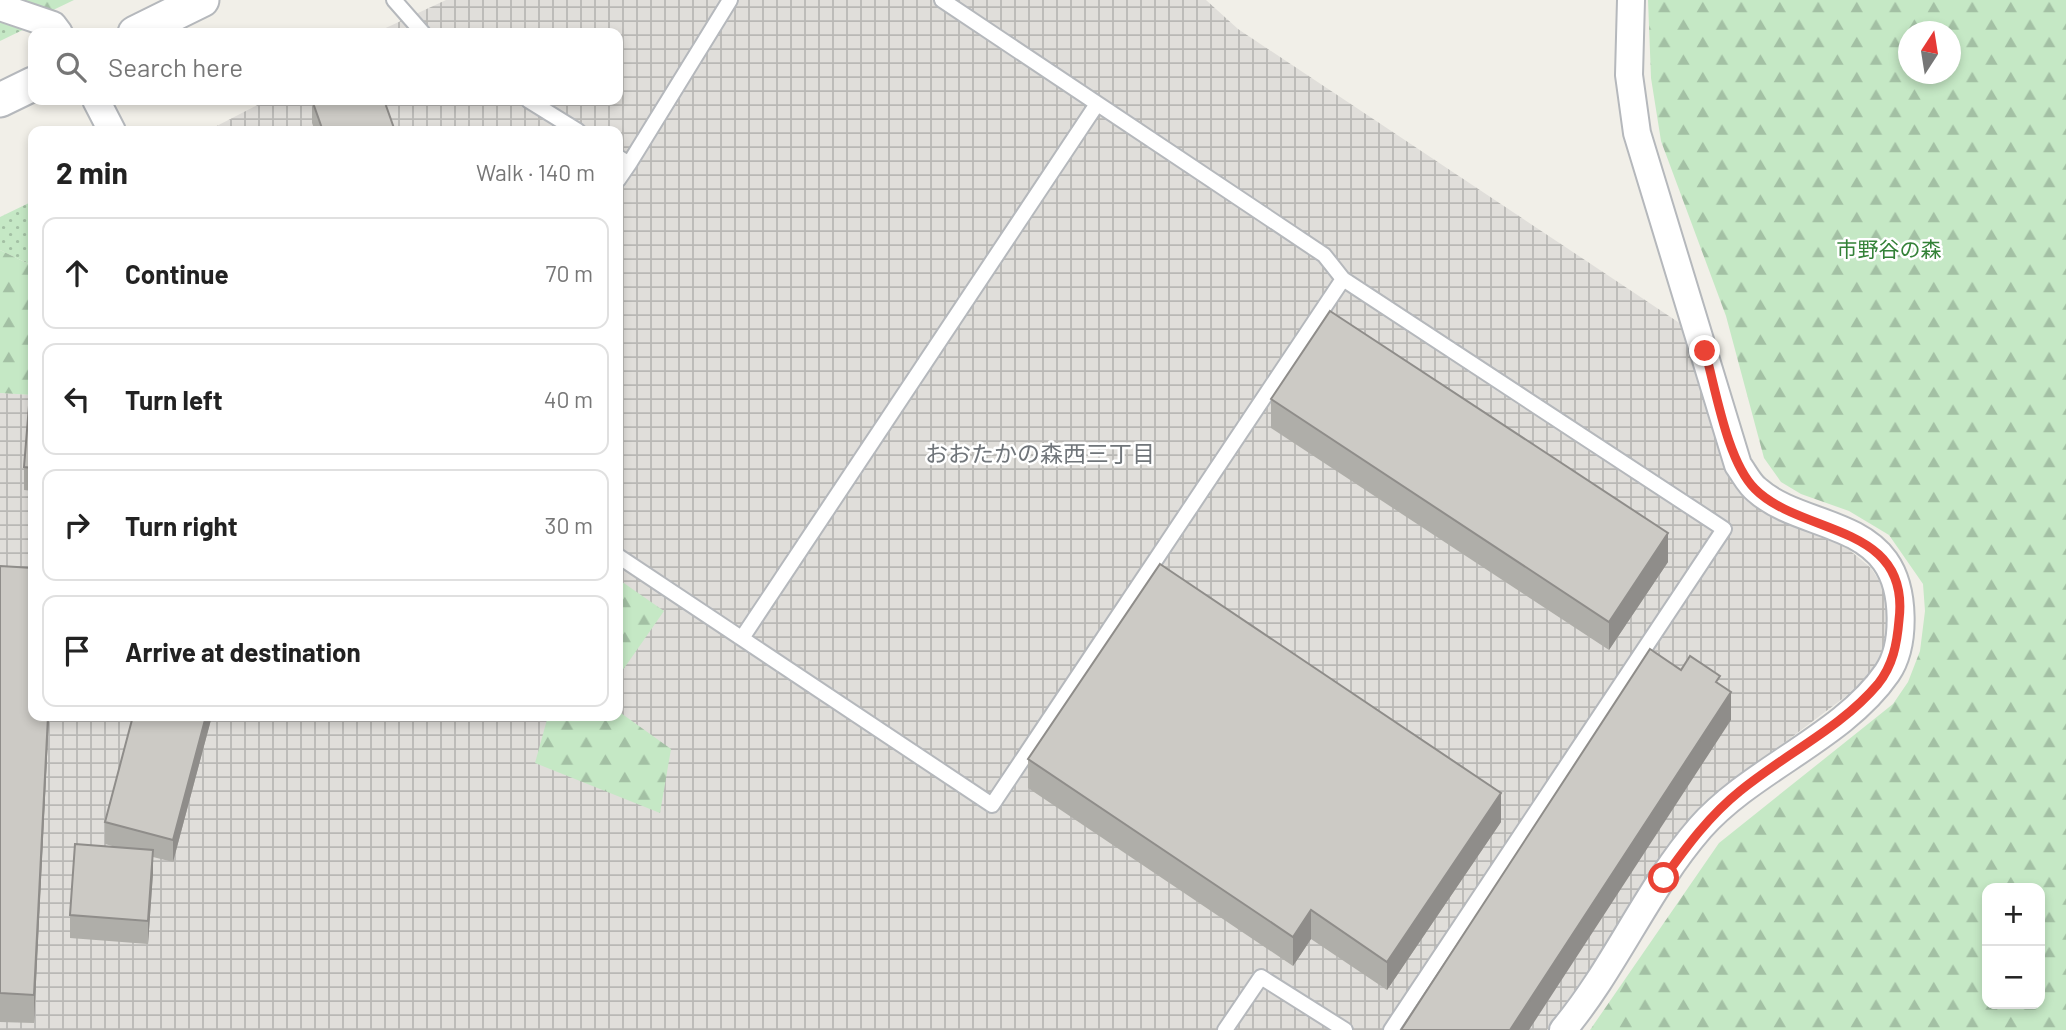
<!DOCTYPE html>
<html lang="en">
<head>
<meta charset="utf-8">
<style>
	body { margin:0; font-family:Barlow,"Noto Sans JP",sans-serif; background:#f6f6f6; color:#222 }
	.controls { position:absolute; right:21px; bottom:21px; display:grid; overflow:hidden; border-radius:14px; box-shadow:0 4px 10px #0003 }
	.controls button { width:63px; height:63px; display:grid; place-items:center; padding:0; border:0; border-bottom:2px solid #e0e0e0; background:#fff; color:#222; font:35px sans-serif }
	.compass { position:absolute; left:1898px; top:21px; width:63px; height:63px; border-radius:50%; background:#fff; box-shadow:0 4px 10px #0003; rotate:12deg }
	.stop { position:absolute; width:21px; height:21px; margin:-16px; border:5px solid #ea4335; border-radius:50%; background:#fff }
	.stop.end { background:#ea4335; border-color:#fff; box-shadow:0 2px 7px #0008 }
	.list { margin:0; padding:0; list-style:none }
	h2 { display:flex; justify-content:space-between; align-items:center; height:91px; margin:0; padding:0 28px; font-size:30px }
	h2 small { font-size:23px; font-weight:400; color:#767676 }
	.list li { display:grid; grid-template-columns:46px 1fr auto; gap:21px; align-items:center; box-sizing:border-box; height:112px; margin:0 14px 14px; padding:0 14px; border:2px solid #e0e0e0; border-radius:14px }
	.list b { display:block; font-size:26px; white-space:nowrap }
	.list em { font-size:23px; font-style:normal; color:#767676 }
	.icon { flex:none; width:38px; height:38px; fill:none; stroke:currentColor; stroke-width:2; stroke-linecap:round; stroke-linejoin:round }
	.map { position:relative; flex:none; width:2066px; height:1030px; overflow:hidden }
	.search { position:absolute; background:#fff; box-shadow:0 4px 10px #0003; left:28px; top:28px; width:595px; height:77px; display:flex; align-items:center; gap:18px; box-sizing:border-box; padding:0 24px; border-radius:14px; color:#767676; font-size:26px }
	.panel { position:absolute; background:#fff; box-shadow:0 4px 10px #0003; left:28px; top:126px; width:595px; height:595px; border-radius:14px }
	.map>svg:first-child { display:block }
</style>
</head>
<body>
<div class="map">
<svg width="2066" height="1030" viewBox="0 0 2066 1030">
	<defs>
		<pattern id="industrial-grid" width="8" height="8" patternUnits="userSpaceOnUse" patternTransform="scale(1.75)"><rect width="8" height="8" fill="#e0deda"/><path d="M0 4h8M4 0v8" fill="none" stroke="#b9b8b5"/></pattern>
		<pattern id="grass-dots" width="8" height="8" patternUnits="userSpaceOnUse" patternTransform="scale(1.75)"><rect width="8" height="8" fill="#c5e8c5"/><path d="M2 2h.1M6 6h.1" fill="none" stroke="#a3c0a4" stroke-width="1.8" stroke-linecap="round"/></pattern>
		<pattern id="forest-firs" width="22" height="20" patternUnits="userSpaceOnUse" patternTransform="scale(1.75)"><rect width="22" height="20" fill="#c5e8c5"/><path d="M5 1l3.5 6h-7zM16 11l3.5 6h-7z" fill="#a3c0a4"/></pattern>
	</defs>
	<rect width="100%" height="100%" fill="#f1efe8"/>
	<path fill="url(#industrial-grid)" d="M446 0H1206L1238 29 1684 326 1730 474 1737 488 1749 503 1768 514 1841 543 1871 568 1883 587 1889 630 1878 665 1866 681 1715 795 1688 820 1669 846 1630 911 1547 1030H0V393L33 395V716H618V131H207L267 100H618V33H375Z"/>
	<path fill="url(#grass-dots)" d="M0 16 31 26 0 41Z
		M33 201V266L0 250V217Z"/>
	<path fill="url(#forest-firs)" fill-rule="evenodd" d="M13 0H74L49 12Z
		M1648 0H2066V1030H1590L1719 843 1893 704 1908 682 1920 651 1925 611 1923 584 1889 535 1849 511 1801 494 1781 482 1764 458 1726 316 1661 141 1651 78ZM1909 32H1951V74H1909ZM1987 888H2040V1004H1987Z
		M0 250 33 266V395L0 393Z
		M618 579 664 611 618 677Z
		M618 711 671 749 660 813 535 763 548 716H618Z"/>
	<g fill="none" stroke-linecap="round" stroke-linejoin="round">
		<g stroke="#b5b8bc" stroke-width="18">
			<path id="service" d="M394 0 423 33
				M942 0 1324 255 1343 279
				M528 100 578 131
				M618 157 629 164 618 180
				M629 164 730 0
				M618 556 992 805 1343 279 1724 529 1391 1030
				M742 638 1097 104
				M1225 1030 1261 977 1345 1030"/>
		</g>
		<g stroke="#b5b8bc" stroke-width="30">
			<path id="minor" d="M0 7 53 25 59 33
				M96 100 112 131
				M1563 1030C1615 968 1647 889 1700 828 1752 769 1843 737 1887 673 1906 645 1905 589 1885 561 1856 521 1793 522 1757 490 1749 484 1744 473 1738 465L1637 133 1629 75 1631 0"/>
		</g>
		<g stroke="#b5b8bc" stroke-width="37">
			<path id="tertiary" d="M135 33 202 0
				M0 100 33 84"/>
		</g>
		<use href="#service" stroke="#fff" stroke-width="14"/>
		<use href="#minor" stroke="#fff" stroke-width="26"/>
		<use href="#tertiary" stroke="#fff" stroke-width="33"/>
	</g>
	<path fill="#afaea9" d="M312 100 395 131H315L312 123Z
		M33 381V491L24 490V467Z
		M1271 399 1668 562 1609 650 1271 428Z
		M0 566 49 716 34 1023 0 1022Z
		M133 716H212L173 862 153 857V873L148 944 70 938V915L116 847 105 844V822Z
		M1028 759 1501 822 1387 990 1311 939 1293 966 1028 788Z"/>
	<path fill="#8f8d8a" d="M1668 533V562L1609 650V622Z
		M1731 692V720L1529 1030H1510Z
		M48 716H49L34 1023V995Z
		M206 716H212L173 862V840Z
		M1501 793V822L1387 990V962Z
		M153 850V873L148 944V921Z
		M1311 910V939L1293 966V937Z"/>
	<path fill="#cccac5" stroke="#8f8d8a" stroke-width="2" d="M312 100H384L395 131H323Z
		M1330 311 1668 533 1609 622 1271 399Z
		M31 381H33V468L24 467Z
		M1160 564 1501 793 1387 962 1311 910 1293 937 1028 759Z
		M0 566 33 568V716H48L34 995 0 993Z
		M1650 649 1681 670 1690 656 1720 676 1716 682 1731 692 1510 1030H1401Z
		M133 716H206L173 840 105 822Z
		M75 844 153 850 148 921 70 915Z"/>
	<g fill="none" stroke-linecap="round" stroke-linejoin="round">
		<path stroke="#ea4335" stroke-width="9" d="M1664 878C1687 846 1709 816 1740 791 1785 754 1841 728 1878 684 1893 665 1897 644 1899 620 1911 523 1802 536 1755 489 1727 461 1716 390 1705 351"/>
	</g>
	<g text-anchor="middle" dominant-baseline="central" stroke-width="5" stroke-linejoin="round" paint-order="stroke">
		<g font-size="21" fill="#348238" stroke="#fff">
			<text x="1889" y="248">市野谷の森</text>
		</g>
		<g font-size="23" fill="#70757a" stroke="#fff">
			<text x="1040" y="453">おおたかの森西三丁目</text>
		</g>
	</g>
</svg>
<div class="controls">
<button>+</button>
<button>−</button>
</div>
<svg class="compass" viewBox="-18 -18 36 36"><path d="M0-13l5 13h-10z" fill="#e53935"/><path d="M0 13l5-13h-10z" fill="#767676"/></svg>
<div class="stop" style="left:1664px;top:878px"></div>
<div class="stop end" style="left:1705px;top:351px"></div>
<div class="search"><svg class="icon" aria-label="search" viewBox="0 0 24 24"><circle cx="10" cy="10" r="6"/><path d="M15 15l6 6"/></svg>Search here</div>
<section class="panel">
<h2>2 min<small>Walk · 140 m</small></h2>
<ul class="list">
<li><svg class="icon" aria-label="ahead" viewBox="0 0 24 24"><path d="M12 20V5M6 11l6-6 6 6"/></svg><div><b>Continue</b></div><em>70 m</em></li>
<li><svg class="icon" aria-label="left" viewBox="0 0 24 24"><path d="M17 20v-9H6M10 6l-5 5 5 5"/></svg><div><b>Turn left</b></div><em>40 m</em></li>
<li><svg class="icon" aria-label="right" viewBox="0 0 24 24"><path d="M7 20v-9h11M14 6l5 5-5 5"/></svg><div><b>Turn right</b></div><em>30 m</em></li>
<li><svg class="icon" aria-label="arrive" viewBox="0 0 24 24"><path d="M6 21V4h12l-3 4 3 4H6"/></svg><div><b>Arrive at destination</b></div></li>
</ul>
</section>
</div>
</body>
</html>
